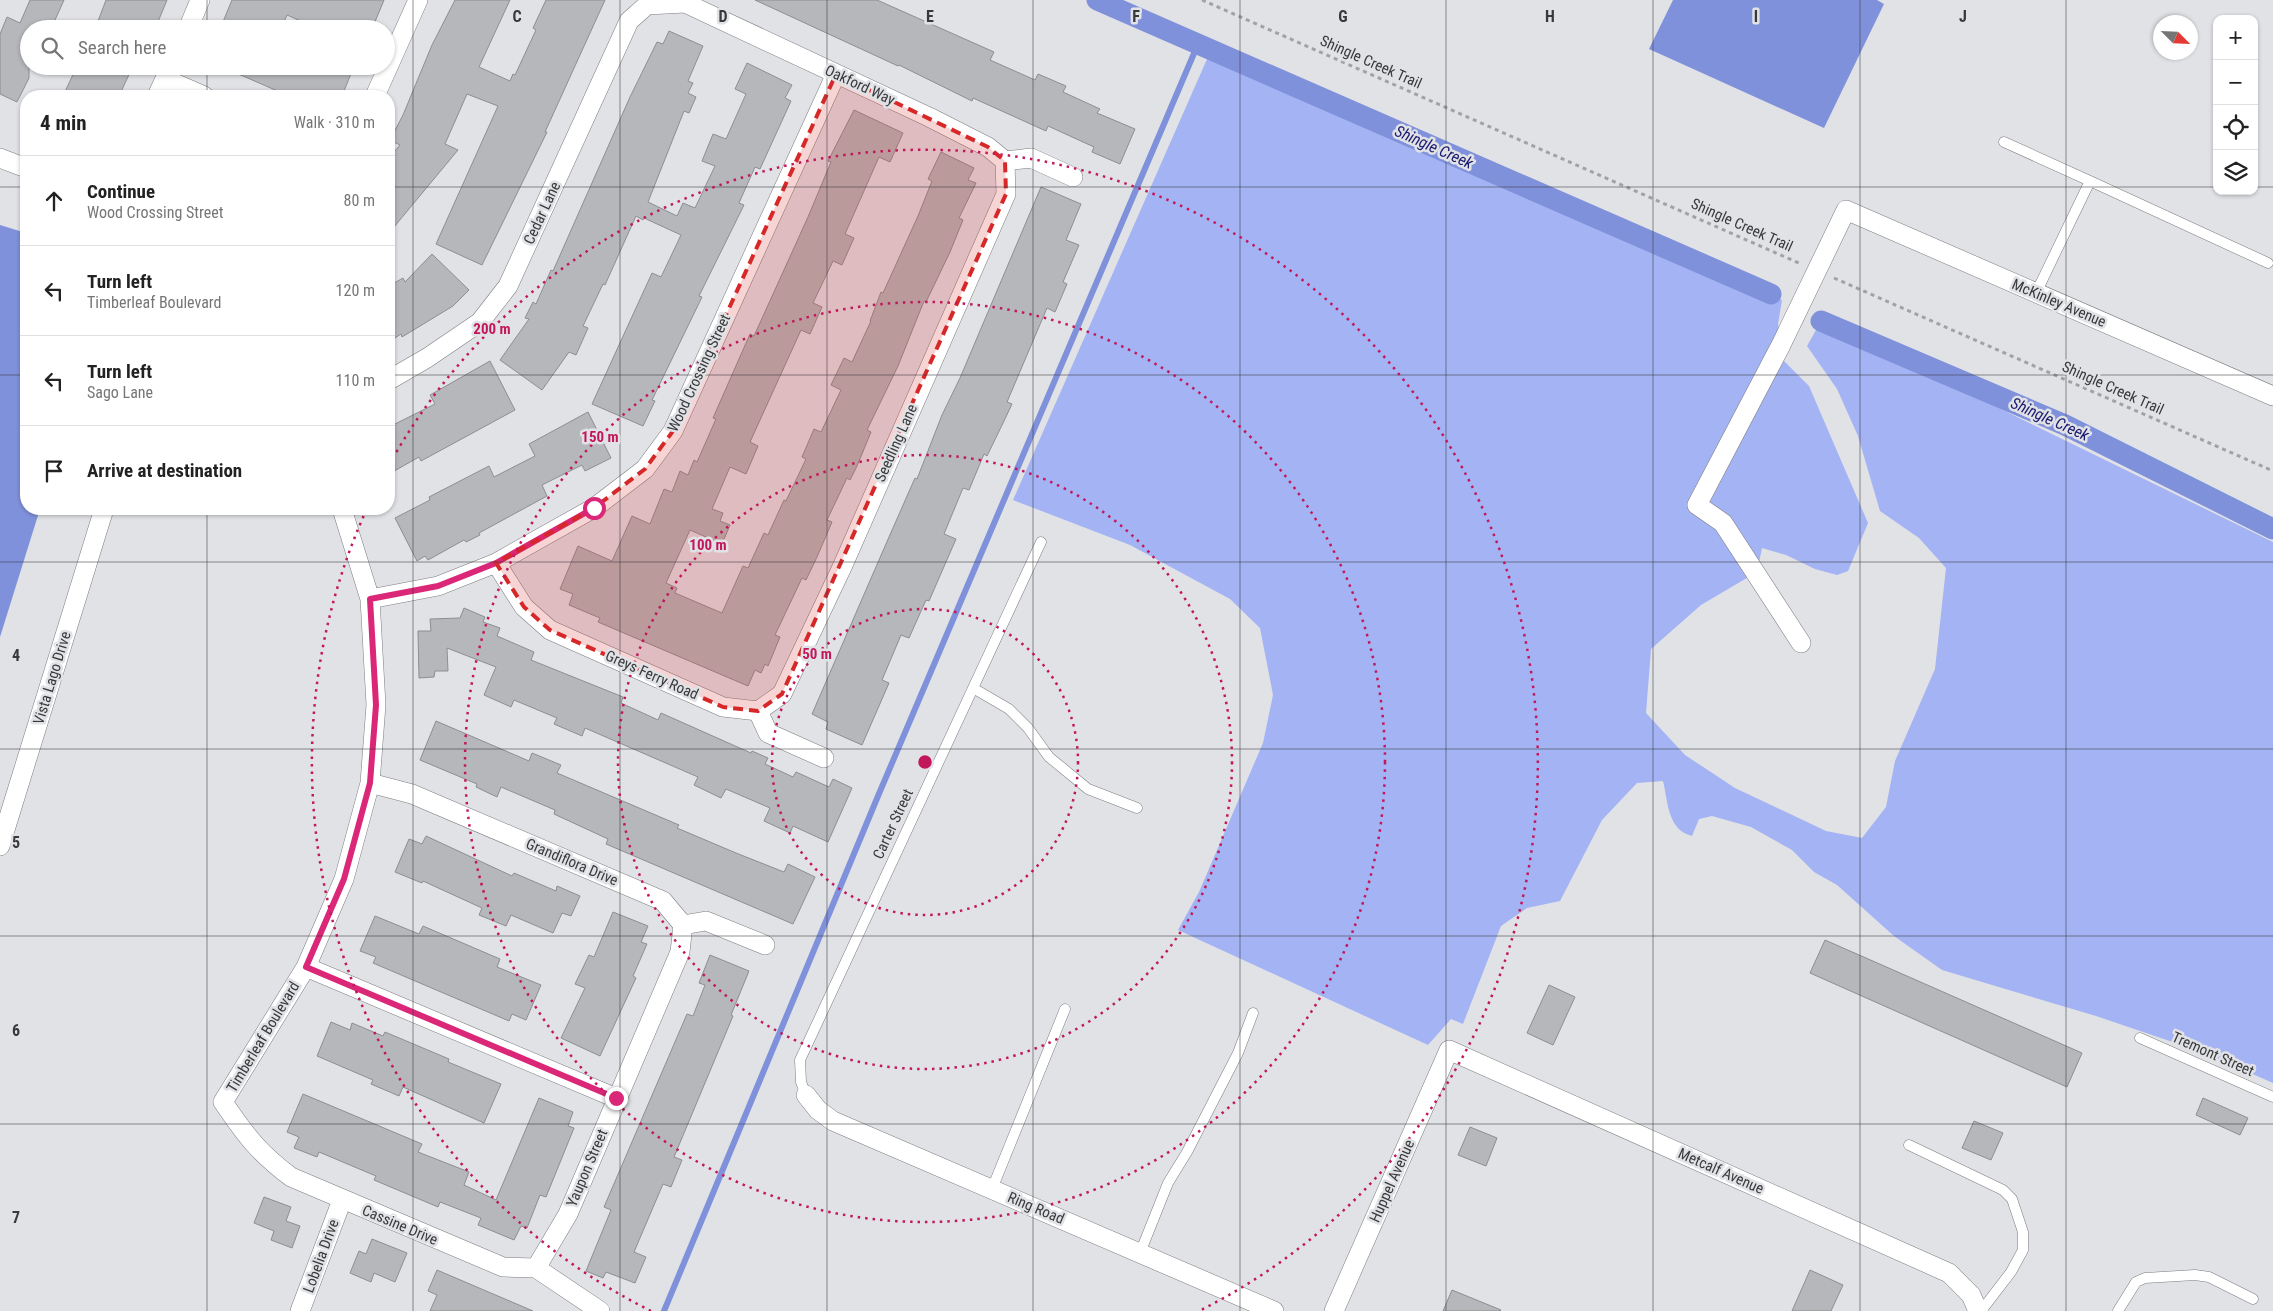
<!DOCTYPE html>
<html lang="en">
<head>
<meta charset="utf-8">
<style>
	body { margin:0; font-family:"Roboto Condensed",sans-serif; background:#f6f6f6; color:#222 }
	.controls { position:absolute; right:15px; top:15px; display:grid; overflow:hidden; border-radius:10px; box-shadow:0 1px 4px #0004 }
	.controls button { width:45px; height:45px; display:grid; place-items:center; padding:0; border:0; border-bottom:1px solid #e0e0e0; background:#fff; color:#222; font:25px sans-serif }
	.compass { position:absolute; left:2153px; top:15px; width:45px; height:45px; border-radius:50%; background:#fff; box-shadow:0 1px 4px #0004; rotate:114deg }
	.stop { position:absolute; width:15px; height:15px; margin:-11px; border:4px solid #db2777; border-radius:50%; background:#fff }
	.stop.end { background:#db2777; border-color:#fff; box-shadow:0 1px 5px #0008 }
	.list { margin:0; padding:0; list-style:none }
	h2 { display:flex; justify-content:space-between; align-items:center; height:65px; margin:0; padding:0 20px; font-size:21px }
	h2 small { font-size:16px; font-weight:400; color:#767676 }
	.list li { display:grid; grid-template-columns:32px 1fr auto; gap:15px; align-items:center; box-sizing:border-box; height:90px; padding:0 20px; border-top:1px solid #e0e0e0 }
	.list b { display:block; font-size:19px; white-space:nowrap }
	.list p { margin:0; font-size:16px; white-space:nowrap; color:#767676 }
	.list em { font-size:16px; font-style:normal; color:#767676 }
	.icon { flex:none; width:28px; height:28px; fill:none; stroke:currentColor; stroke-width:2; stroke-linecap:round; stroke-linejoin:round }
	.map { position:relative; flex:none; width:2273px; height:1311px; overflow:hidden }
	.search { position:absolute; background:#fff; box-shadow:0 1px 4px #0004; left:20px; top:20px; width:375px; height:55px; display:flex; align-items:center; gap:12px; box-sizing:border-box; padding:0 18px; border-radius:28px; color:#767676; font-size:19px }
	.panel { position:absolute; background:#fff; box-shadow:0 1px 4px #0004; left:20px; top:90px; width:375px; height:425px; border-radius:20px }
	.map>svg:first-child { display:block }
</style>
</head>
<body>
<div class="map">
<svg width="2273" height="1311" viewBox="0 0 2273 1311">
	<rect width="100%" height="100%" fill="#e1e2e6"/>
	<path fill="#a3b3f3" d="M1211 50 1782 300 1778 324 1784 361 1809 386 1868 523 1848 571 1837 575 1815 569 1786 555 1762 548 1757 572 1701 605 1651 649 1646 713 1685 755 1735 788 1826 831 1862 838 1886 807 1895 761 1935 669 1946 568 1919 538 1880 511 1858 436 1837 389 1807 346 1821 321 2273 542V1083L2205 1053 2096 1016 1942 970 1894 936 1837 885 1814 872 1792 850 1751 827 1712 816 1699 819 1692 836C1667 830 1668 801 1663 781L1637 783 1602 820 1560 901 1527 908 1501 926 1463 1024 1451 1019 1428 1045 1178 930 1199 892 1263 743 1273 695 1260 628 1230 599 1130 545 1013 500Z"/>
	<path fill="#8091db" d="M1673 0H1877L1884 4 1824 128 1649 49Z
		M0 225 26 233V509H40L0 637Z"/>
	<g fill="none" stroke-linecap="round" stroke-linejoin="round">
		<path stroke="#8091db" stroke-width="6" d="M664 1311 878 796 1198 44"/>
		<path stroke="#8091db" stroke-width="21" d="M1097 0 1771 294
			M1821 321 2065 425 2273 529"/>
	</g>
	<path fill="#b5b7ba" stroke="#8d8e91" d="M30 0H64L51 29H29V78L17 102 0 94V34L7 17 20 23Z
		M106 0H167L155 29H95Z
		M232 0H384L372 29H319L287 15 281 29H220Z
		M455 0H510L479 67 510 81 513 74 515 75 536 30 533 28 546 0H605L545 132H547L482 265 436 244 498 106 467 94 445 144 458 150 389 233V158L400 145 390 140 403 115 432 45Z
		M755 0H877L994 52 990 60 1035 80 1038 74 1066 86 1063 92 1100 109 1097 113 1135 129 1120 164 1092 152 1094 147 1048 126 1046 131 973 98 972 101 899 65 898 66Z
		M669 31 703 46 688 81 693 83 688 93 696 97 689 113 684 111 648 202 677 216 683 203 695 208 715 166 702 161 713 134 726 139 746 94 735 89 747 63 792 85 785 98 791 101 760 169 755 167 739 203 744 205 699 296 702 297 652 400 655 401 643 426 592 404 652 273 661 277 681 235 644 218 643 220 636 216 605 285 603 284 583 326 588 328 576 355 569 352 542 390 500 360 529 319 525 318 533 302 536 304 551 270 553 271 630 97 657 42 663 44Z
		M77 66H133L119 96H63Z
		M220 66H354L342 96H289Z
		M854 110 903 133 890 162 879 157 845 234 854 238 842 265 833 261 813 303 822 307 810 334 801 330 750 442 758 446 746 474 730 467 712 509 723 513 720 521 730 525 722 544 690 530 666 583 677 588 675 593 722 613 743 566 748 568 764 533 768 535 784 500 786 501 806 459 802 457 814 429 821 432 841 390 831 385 844 358 852 362 871 321H870L881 292 883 293 918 216 932 181 928 179 941 152 974 168 968 180 976 183 959 218 963 220 950 252 926 302 924 301 898 366 867 430 871 432 857 466 850 480 847 478 827 520 832 522 817 557 806 580 802 578 775 635 780 637 768 666 765 664 761 673 755 670 748 686 598 622 600 618 569 605 573 594 560 589 578 546 612 561 632 516 650 524 664 489 672 492 680 471 688 475 694 460 697 462 716 419 713 418 750 334 754 336 808 217 831 162 828 161Z
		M1041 187 1081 204 1066 240 1079 245 1063 282 1067 284 1055 312 1047 308 1007 402 1012 404 1004 421 987 456 984 454 969 490 963 488 944 534 956 539 929 601 926 600 909 638 901 635 882 680 889 683 862 745 826 729 828 722 812 714 889 537 915 478 917 479 942 415 960 378Z
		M432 254 469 290 453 306 402 337 401 334 389 342V286L403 278 405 282Z
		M490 361 515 410 421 461 419 457 389 474V427L435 404 430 395Z
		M588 412 611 458 585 471 582 465 542 485 547 496 479 533 480 535 466 542 464 540 428 560 425 556 417 561 395 518 430 500 429 497 489 466 494 477 535 456 529 444Z
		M464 608 485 617 483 622 500 628 497 636 534 652 531 660 623 697 621 703 658 720 661 713 751 753 752 751 768 758 765 764 793 777 796 772 829 787 833 779 852 788 828 842 793 826 790 833 764 821 770 808 726 789 721 798 694 785 698 777 585 728 582 736 554 724 557 718 514 700 511 707 484 695 496 667 447 648 448 671H435L434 677 419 678 418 631H431L430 619 460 618Z
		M436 721 529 761 532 753 561 765 557 773 679 825 677 828 736 853 784 872 788 864 815 877 793 924 606 844 608 839 554 814 555 810 501 787 497 797 476 787 477 784 420 760Z
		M426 836 512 876 514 873 556 891 557 886 580 896 571 916 562 913 553 933 511 915 506 926 479 915 482 908 423 881 422 883 395 872 409 839 422 844Z
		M613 912 648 926 641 942 647 944 633 976 636 978 600 1056 561 1038 585 988 575 984 589 955 594 957Z
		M375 916 419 934 423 926 500 959 497 967 541 985 526 1020 512 1014 509 1021 373 963 376 957 360 951Z
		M1825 940 2082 1053 2067 1087 1810 973Z
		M710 955 749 971 731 1015 733 1016 674 1157 682 1160 671 1187 663 1184 634 1252 646 1257 635 1283 606 1272 603 1278 586 1271 611 1210 604 1207 687 1014 693 1016 705 985 699 983Z
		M1549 985 1575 997 1553 1045 1527 1033Z
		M331 1022 350 1030 352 1023 383 1036 385 1032 449 1059 448 1062 501 1084 484 1123 403 1087 399 1096 371 1084 373 1080 317 1056Z
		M303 1094 422 1144 418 1152 469 1172 464 1185 496 1200 539 1098 573 1112 568 1126 574 1128 546 1197 540 1195 527 1228 521 1226 514 1240 478 1225 481 1218 440 1202 438 1207 374 1180 376 1176 319 1152 317 1157 294 1148 299 1137 287 1132Z
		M2203 1098 2248 1118 2240 1135 2196 1115Z
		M1974 1121 2003 1133 1991 1160 1962 1148Z
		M1470 1127 1497 1138 1486 1166 1458 1155Z
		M264 1197 291 1207 286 1221 300 1226 292 1248 271 1240 274 1231 254 1223Z
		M372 1239 407 1253 395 1282 374 1273 371 1282 350 1273 359 1251 366 1254Z
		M437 1270 533 1311H430L437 1295 428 1291Z
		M1810 1270 1843 1285 1831 1311H1792Z
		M1452 1290 1501 1310 1500 1311H1443Z"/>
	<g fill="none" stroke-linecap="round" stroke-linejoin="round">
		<g stroke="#7c7d81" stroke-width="11">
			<path id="lane" d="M2004 142 2090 181
				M2036 293 2090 181 2268 263
				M973 688 1009 709 1028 728 1049 757 1088 789 1137 808
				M2140 1038 2273 1097
				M806 1095 801 1082 800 1060 1041 542
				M1909 1145 2003 1190 2012 1199 2023 1232V1250L2011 1272 1981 1311
				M992 1189 1065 1009
				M1140 1253 1168 1183 1187 1152 1238 1053 1253 1013
				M2118 1311 2136 1282 2145 1278 2195 1275 2209 1277 2253 1299"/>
		</g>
		<g stroke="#7c7d81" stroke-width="20">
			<path id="street" d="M647 5 685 3 929 117 988 147 1005 161 1031 158 1073 177
				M188 29 200 0
				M165 79 204 96
				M157 96 171 66
				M375 96 418 0
				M0 158 26 168
				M389 380 427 358 480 322 508 286 629 21 647 5
				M342 509 370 599 376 705 370 783 344 879 306 967 223 1102C246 1136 259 1153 291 1177L503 1267 536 1268 600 1311
				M496 563 524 607 550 630 723 707 758 711
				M370 599 438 586 496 563 594 508 645 469 673 431 836 74
				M1801 643 1723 523 1697 505 1781 345 1846 210 2273 396
				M758 711 782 694 843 565 1006 194 1005 161
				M758 711 768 733 824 758
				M370 783 412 794 663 901 683 925 706 921 765 945
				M0 846 104 509
				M306 967 616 1098
				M806 1095 818 1110 833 1121 1274 1311
				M536 1268 568 1214 680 952 683 925
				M300 1311 342 1200
				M1334 1311 1449 1050 1949 1273 1971 1295 1978 1311"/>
		</g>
		<path stroke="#a1a2a5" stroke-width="3" stroke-dasharray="4 4" stroke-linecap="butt" d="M1202 0 1801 264
			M1834 278 2273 471"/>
		<use href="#lane" stroke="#fff" stroke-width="10"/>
		<use href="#street" stroke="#fff" stroke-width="19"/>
	</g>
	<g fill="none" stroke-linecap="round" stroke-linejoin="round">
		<path stroke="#db2777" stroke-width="6" d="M594 508 496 563 438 586 370 599 376 705 370 783 344 879 306 967 616 1098"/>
	</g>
	<path fill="#d62828" fill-opacity="0.2" stroke="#d62828" stroke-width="4" stroke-dasharray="10 6" stroke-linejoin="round" d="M836 74 988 147 1005 161 1006 194 782 694 758 711 723 707 550 630 524 607 496 563 594 508 645 469 673 431Z"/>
	<path fill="none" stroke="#38393a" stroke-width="1" stroke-opacity="0.55" d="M207 0V29M413 0V1311M620 0V1311M827 0V1311M1033 0V1311M1240 0V1311M1446 0V1311M1653 0V1311M1860 0V1311M2066 0V1311M207 66V96M0 187H26M389 187H2217M2254 187H2273M0 375H26M389 375H2273M207 509V1311M0 562H2273M0 749H2273M0 936H2273M0 1124H2273"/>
	<g fill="none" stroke="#c2185b" stroke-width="2.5" stroke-dasharray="2.5 5">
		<circle cx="925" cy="762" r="153"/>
		<circle cx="925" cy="762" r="307"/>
		<circle cx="925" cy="762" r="460"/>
		<path d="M651 1311A613 613 0 0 1 365 513M389 465A613 613 0 1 1 1199 1311"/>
	</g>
	<g text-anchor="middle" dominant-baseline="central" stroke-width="5" stroke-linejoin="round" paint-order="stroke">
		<g font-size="15" fill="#38393a" stroke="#e1e2e6">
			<text transform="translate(1371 62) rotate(24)">Shingle Creek Trail</text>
			<text transform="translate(860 85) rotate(25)">Oakford Way</text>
			<text transform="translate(542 213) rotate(-65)">Cedar Lane</text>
			<text transform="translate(1742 225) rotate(24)">Shingle Creek Trail</text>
			<text transform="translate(2059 303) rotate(23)">McKinley Avenue</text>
			<text transform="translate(699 373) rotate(-65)">Wood Crossing Street</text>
			<text transform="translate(2113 388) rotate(24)">Shingle Creek Trail</text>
			<text transform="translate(896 443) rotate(-66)">Seedling Lane</text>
			<text transform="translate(652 675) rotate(24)">Greys Ferry Road</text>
			<text transform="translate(52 678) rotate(-73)">Vista Lago Drive</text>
			<text transform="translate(893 824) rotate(-65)">Carter Street</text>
			<text transform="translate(572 862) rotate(23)">Grandiflora Drive</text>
			<text transform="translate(263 1037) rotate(-59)">Timberleaf Boulevard</text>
			<text transform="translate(2213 1054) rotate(24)">Tremont Street</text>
			<text transform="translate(587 1168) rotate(-67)">Yaupon Street</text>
			<text transform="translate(1721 1171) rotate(24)">Metcalf Avenue</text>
			<text transform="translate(1392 1181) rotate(-66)">Huppel Avenue</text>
			<text transform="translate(1036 1208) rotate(23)">Ring Road</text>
			<text transform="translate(400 1225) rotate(23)">Cassine Drive</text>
			<text transform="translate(321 1256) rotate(-70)">Lobelia Drive</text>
		</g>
		<g font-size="16" font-style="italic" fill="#1a1a70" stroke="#e1e2e6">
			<text transform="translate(1434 147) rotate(24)">Shingle Creek</text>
			<text transform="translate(2050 419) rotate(24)">Shingle Creek</text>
		</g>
	</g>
	<g font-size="16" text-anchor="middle" font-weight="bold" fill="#38393a" stroke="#e1e2e6" stroke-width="5" stroke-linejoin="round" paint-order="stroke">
		<text x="517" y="22">C</text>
		<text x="723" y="22">D</text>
		<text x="930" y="22">E</text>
		<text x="1136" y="22">F</text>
		<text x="1343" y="22">G</text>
		<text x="1550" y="22">H</text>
		<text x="1756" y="22">I</text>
		<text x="1963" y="22">J</text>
		<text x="16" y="661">4</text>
		<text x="16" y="848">5</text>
		<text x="16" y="1036">6</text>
		<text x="16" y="1223">7</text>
	</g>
	<circle cx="925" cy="762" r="8" fill="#c2185b" stroke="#e1e2e6" stroke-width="2.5"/>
	<g font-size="15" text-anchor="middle" font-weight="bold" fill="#c2185b" stroke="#e1e2e6" stroke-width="5" stroke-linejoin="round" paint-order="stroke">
		<text x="492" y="334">200 m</text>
		<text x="600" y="442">150 m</text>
		<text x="708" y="550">100 m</text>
		<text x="817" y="659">50 m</text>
	</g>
</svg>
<div class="controls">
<button>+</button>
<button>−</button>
<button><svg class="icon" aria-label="locate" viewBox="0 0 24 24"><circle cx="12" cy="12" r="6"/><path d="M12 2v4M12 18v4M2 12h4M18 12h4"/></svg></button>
<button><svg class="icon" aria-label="layers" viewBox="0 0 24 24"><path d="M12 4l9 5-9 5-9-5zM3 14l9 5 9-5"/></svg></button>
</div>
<svg class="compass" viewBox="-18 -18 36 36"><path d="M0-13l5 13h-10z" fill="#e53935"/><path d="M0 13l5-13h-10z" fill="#767676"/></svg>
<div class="stop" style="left:594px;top:508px"></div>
<div class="stop end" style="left:616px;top:1098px"></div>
<div class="search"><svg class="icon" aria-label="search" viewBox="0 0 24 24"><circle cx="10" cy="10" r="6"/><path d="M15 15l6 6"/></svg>Search here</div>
<section class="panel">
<h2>4 min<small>Walk · 310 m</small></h2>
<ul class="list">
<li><svg class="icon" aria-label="ahead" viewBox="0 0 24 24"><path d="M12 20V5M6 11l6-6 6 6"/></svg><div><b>Continue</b><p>Wood Crossing Street</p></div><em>80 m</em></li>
<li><svg class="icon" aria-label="left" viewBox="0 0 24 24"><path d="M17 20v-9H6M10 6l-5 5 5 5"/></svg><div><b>Turn left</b><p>Timberleaf Boulevard</p></div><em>120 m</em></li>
<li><svg class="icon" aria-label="left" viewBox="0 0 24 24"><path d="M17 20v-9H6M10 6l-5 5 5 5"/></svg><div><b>Turn left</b><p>Sago Lane</p></div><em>110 m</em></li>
<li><svg class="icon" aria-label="arrive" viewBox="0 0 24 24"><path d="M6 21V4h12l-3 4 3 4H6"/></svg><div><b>Arrive at destination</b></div></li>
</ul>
</section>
</div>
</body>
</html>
